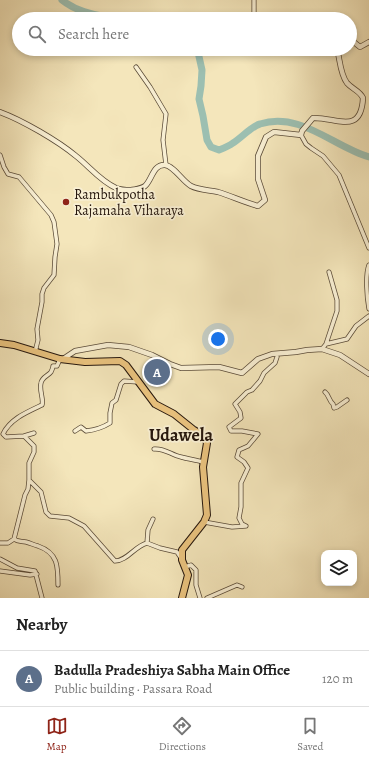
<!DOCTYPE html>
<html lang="en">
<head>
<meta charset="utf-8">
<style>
	body { margin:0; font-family:Alegreya,serif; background:#f6f6f6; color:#222 }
	.controls { position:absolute; right:12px; bottom:12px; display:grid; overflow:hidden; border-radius:8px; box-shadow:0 2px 6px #0003 }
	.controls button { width:36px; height:36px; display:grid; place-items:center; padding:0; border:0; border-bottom:1px solid #e0e0e0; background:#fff; color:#222; font:20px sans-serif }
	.you { position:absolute; left:218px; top:339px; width:14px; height:14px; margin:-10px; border:3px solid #fff; border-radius:50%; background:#1a73e8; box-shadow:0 0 0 6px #1a73e833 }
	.badge { display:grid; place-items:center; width:26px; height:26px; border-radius:50%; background:#8f2418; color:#fff; font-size:13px; font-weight:700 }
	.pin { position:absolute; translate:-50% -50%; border:2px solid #fff; box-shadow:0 1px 4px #0006 }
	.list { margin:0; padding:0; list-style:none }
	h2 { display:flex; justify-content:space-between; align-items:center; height:52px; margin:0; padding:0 16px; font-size:17px }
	h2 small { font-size:13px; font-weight:400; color:#767676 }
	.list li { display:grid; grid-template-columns:26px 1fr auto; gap:12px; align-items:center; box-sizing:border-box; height:56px; padding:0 16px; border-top:1px solid #e0e0e0 }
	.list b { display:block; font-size:15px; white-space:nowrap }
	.list p { margin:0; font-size:13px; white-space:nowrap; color:#767676 }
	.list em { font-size:13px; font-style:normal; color:#767676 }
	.icon { flex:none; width:22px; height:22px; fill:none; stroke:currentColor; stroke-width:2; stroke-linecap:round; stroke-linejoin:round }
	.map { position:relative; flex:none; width:369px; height:598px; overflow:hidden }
	.search { position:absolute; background:#fff; box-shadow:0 2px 6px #0003; left:12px; right:12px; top:12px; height:44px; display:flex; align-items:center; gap:10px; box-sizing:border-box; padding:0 14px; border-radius:22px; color:#767676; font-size:15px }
	.sheet { height:108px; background:#fff }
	nav { display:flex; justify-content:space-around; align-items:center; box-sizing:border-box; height:56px; border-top:1px solid #e0e0e0; background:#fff; font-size:11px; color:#767676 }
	nav a { display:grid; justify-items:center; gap:2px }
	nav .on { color:#8f2418 }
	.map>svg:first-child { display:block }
</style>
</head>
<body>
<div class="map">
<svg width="369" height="598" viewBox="0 0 369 598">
	<rect width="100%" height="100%" fill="#f4e6bb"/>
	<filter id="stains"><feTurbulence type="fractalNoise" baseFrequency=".005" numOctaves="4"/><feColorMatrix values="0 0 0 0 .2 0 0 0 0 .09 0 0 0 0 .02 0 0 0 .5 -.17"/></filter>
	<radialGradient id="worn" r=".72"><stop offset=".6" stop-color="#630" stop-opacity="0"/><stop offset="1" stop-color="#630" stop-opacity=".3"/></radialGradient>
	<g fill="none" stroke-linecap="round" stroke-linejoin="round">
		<path stroke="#9cbfb1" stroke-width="7" d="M62 0C78 13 98 15 117 19
			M195 49 198 52 202 70 201 86 199 99 203 116 207 140 211 147 219 150C224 148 229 146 233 143 241 138 252 126 260 124 300 111 334 147 369 157"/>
		<g stroke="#5a4b38" stroke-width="5">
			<path id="minor" d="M254 0V13
				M136 67 150 87 166 114 163 140 166 165
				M301 135 306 144 311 148 323 156 339 175 369 248
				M0 155 4 167 8 174 19 177 51 215 54 222 57 244 55 257 54 275 44 288 42 294V302L37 329 38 340 35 352
				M369 265C365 275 367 298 369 309
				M326 344 347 339 356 326 369 316
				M322 349 326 344 337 311V300L329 272
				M325 392C329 395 329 401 333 404L334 408 337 407 347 400
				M75 431 81 427 86 431C95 430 102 428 110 423V413L112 403 116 400 121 384 124 381 138 382
				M34 433 24 436 34 446V452L29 463V480L41 492 46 512 50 516 69 518 84 526 115 561C127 561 135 546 147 543L160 548 177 552 181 558
				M24 436 6 437 3 434C10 419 27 412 42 405 44 399 39 391 41 383 42 377 48 376 51 372 52 370 53 368 53 366H57L60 359
				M154 449C165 448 171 455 181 457 188 459 196 460 203 462
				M204 522 232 527 246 526
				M246 526 242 524 239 518 241 507V483L248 468 244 462 237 457 239 450 248 446 258 434 242 431H231L229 427 241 418 240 412 235 404 247 392 252 390 260 381 264 373 275 363 277 357
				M14 539C18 542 21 541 26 542 30 543 34 545 38 546 58 553 58 566 58 585
				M0 543H8L14 539 25 495 28 489 29 480
				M147 543 148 530 153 519
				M0 559 17 568 35 571 42 598
				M185 567 191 565 196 570V585L200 598
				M0 571 30 575 37 574
				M207 598 237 585 242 587"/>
		</g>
		<g stroke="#5a4b38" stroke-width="6">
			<path id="tertiary" d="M320 19H323
				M350 39 360 47 369 42
				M0 112C22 120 58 141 76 156 90 167 100 181 116 188 121 190 126 190 131 190 136 189 141 189 145 186 152 180 153 164 165 165 174 166 183 182 191 186 199 190 209 190 218 192 231 196 244 202 258 206L265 200 258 179V156L266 137 274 132 301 135 302 131 313 118C336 117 361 136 363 98 360 91 352 89 347 83 340 74 340 59 337 49
				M63 359 75 351 108 345 129 347 152 355 170 364 181 368 219 367 242 373 258 359 272 354 296 352 307 350 322 349 340 355 369 374"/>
		</g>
		<g stroke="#26170d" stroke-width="8">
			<path id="trunk" d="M0 343 14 345 60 359 85 362 120 361 126 365 155 404 174 414 194 430 204 436 207 443 203 467 207 515 204 522 182 550V560L188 575 182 598"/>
		</g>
		<use href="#minor" stroke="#f8efd3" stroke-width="3.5"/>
		<use href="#tertiary" stroke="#f8efd3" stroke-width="4.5"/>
		<use href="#trunk" stroke="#eac37e" stroke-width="6"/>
	</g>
	<circle fill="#8f2418" stroke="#f8efd3" stroke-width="1.5" cx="66" cy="202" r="4"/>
	<g text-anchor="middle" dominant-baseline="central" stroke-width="3.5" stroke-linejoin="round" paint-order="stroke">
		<g font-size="14" fill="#26170d" stroke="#f8efd3" text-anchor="start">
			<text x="74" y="194">Rambukpotha<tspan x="74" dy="16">Rajamaha Viharaya</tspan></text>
		</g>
		<g font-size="18" font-weight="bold" fill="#26170d" stroke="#f8efd3">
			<text x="181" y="435">Udawela</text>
		</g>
	</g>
	<rect width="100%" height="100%" filter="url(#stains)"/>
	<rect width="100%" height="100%" fill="url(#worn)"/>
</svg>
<div class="controls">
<button><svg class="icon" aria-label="layers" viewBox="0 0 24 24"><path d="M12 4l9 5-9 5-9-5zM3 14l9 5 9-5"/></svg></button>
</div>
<div class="you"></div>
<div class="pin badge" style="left:157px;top:372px;background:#5c6f8a">A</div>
<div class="search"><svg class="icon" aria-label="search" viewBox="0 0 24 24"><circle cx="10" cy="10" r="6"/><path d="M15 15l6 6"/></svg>Search here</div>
</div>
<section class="sheet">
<h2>Nearby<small></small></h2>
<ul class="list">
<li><span class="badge" style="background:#5c6f8a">A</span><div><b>Badulla Pradeshiya Sabha Main Office</b><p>Public building · Passara Road</p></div><em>120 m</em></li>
</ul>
</section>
<nav>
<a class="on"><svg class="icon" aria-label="map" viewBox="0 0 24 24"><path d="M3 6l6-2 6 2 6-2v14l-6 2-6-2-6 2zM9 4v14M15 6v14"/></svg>Map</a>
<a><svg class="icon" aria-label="directions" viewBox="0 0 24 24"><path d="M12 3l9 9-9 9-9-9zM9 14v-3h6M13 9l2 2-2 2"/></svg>Directions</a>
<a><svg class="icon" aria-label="saved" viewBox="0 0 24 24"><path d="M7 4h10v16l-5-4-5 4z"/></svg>Saved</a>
</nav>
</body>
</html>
